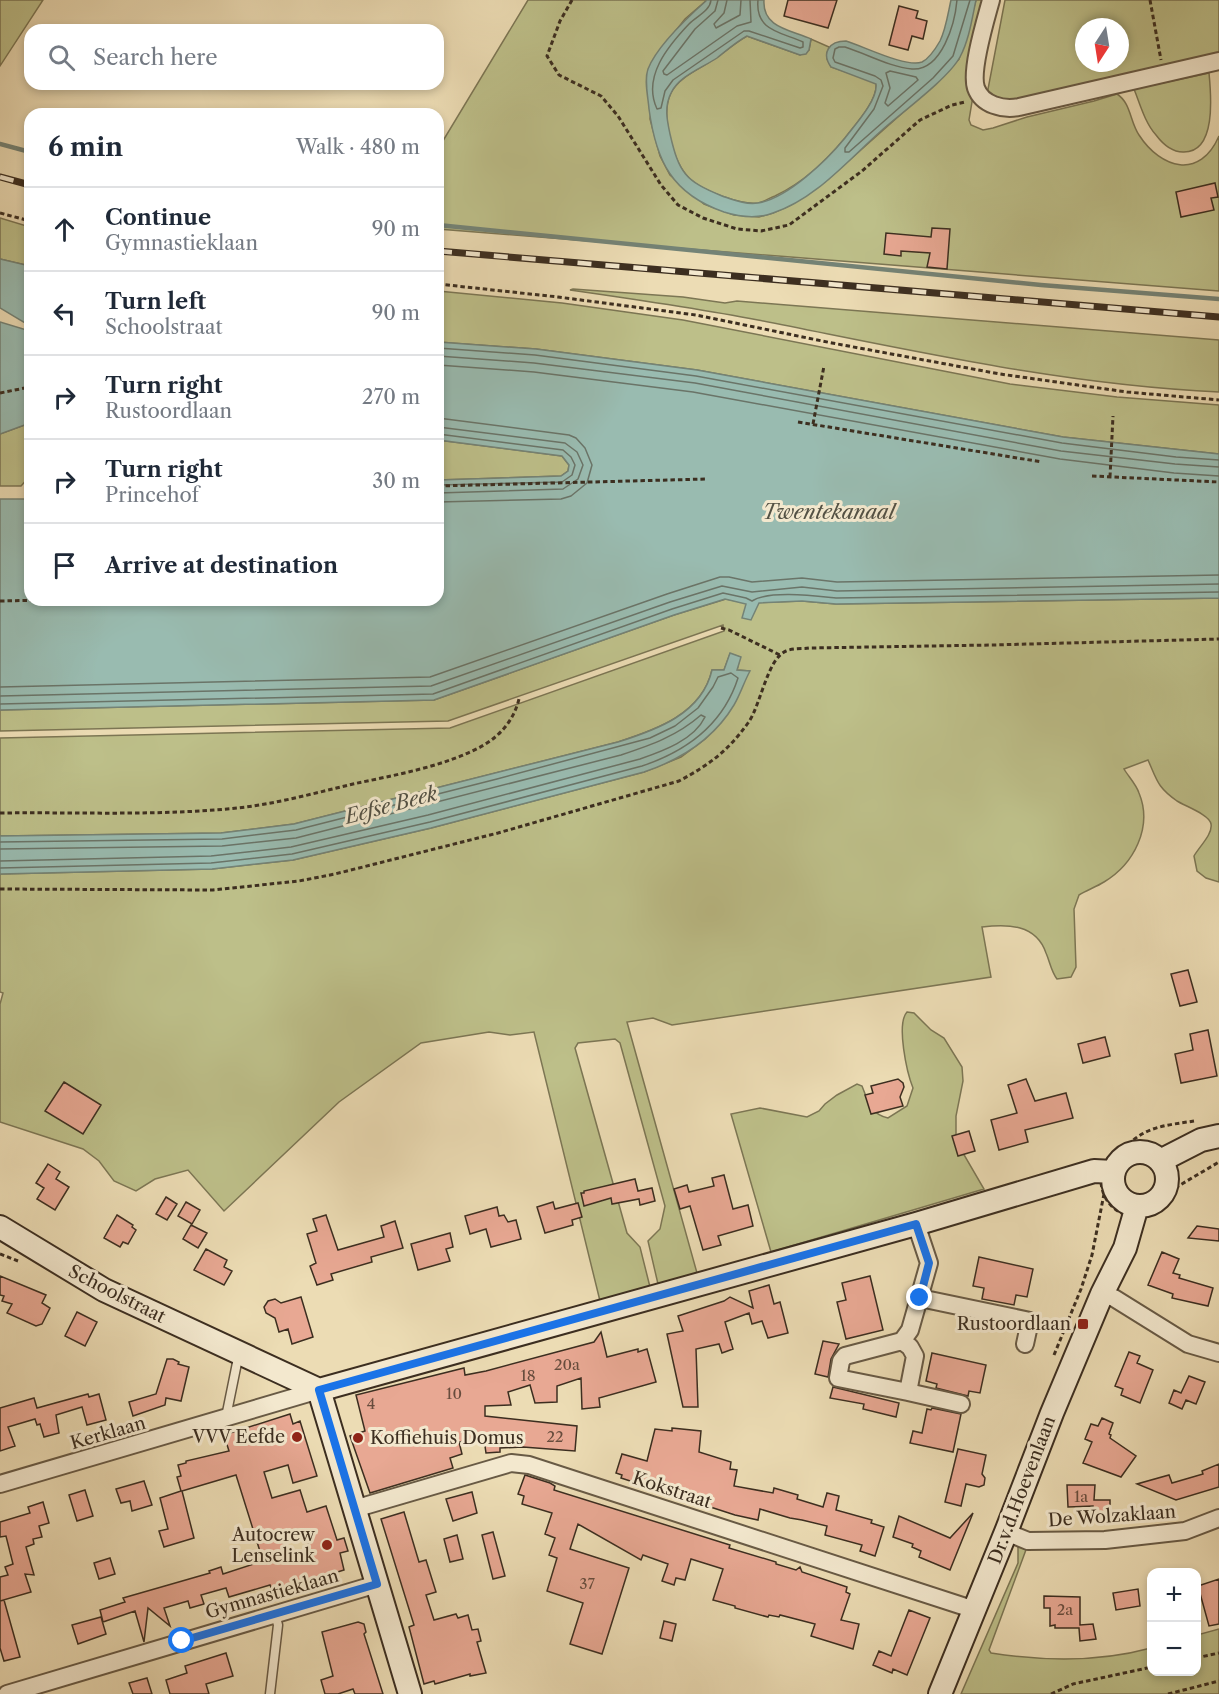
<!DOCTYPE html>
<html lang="en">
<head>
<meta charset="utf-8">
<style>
	body { margin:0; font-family:"Libre Caslon Text",serif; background:#f2f2f3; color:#1f2937 }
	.controls { position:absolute; right:18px; bottom:18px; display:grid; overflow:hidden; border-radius:12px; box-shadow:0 3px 9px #0003 }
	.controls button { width:54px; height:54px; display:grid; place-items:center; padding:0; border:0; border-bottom:2px solid #e0e1e3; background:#fff; color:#1f2937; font:30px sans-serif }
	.compass { position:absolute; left:1075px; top:18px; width:54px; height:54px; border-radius:50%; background:#fff; box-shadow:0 3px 9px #0003; rotate:192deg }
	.stop { position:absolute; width:18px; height:18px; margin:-14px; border:4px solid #1a73e8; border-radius:50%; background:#fff }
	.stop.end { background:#1a73e8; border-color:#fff; box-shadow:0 2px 6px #0008 }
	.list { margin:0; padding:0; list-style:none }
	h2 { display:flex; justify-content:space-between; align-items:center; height:78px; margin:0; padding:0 24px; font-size:26px }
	h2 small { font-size:20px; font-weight:400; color:#747a83 }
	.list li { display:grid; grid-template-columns:39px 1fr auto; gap:18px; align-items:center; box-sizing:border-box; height:84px; padding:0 24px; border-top:2px solid #e0e1e3 }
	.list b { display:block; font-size:22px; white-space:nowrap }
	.list p { margin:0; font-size:20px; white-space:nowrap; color:#747a83 }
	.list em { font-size:20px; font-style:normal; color:#747a83 }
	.icon { flex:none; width:33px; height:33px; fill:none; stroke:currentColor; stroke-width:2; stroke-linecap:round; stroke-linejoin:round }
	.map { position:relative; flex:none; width:1219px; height:1694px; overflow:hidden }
	.search { position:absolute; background:#fff; box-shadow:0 3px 9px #0003; left:24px; top:24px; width:420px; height:66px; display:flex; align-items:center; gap:15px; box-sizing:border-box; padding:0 21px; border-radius:18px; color:#747a83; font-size:22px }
	.panel { position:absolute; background:#fff; box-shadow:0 3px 9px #0003; left:24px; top:108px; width:420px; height:498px; border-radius:18px }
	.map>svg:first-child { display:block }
</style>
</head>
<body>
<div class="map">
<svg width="1219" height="1694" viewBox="0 0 1219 1694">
	<rect width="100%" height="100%" fill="#ecdcb4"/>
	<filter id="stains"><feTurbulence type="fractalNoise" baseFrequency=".00333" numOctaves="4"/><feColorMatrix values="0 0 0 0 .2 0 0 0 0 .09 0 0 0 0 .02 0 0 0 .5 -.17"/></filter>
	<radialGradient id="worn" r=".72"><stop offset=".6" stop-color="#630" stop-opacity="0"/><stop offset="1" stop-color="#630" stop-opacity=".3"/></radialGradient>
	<path fill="#bdbf89" stroke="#7c7654" stroke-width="1.5" fill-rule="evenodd" d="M0 0H43L0 66Z
		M528 0H707L685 19 659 52 650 119 660 156 670 175 704 204 734 215 759 217 773 213 791 205 825 182 937 82 959 59 976 0H989L969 120 971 125 983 130 993 128 1027 117 1094 101 1117 94C1131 103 1130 122 1139 135 1161 169 1200 180 1219 136V291L438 229V149Z
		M1005 0H1219V58L984 110ZM1084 27H1120V63H1084Z
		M747 36 800 55 809 50 811 39 829 47 827 59 831 67 872 81 876 84C878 100 855 125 845 138 825 162 804 182 775 196 769 198 764 202 758 203 741 205 703 191 690 179 673 163 660 115 671 93 679 76 703 68 717 57 727 50 736 42 747 36Z
		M1209 73C1211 94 1217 153 1183 152 1172 152 1162 143 1156 135 1145 123 1140 104 1134 89Z
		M0 218 30 227V266L0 259Z
		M573 289 683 297 725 303 737 301 1219 340V392C1063 385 911 350 758 320 696 308 633 299 570 290Z
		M438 291 562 303 683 320 1010 384 1117 397 1219 405V454L1063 437 697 370 536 349 438 342Z
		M30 423V476L21 486H0V434Z
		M438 440 562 456 569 465 568 471 561 476 438 480Z
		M1219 598V882L1206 878 1197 871 1194 856C1199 847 1213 834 1211 824 1210 815 1185 806 1177 801 1157 787 1157 780 1148 760L1124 769C1128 776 1136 784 1139 793 1153 827 1134 864 1104 882 1096 887 1087 890 1079 895L1074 909 1076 967 1071 977 1057 979C1051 971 1050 962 1046 953 1036 924 1008 924 982 927L991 977 672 1025 653 1018 627 1022 697 1273 658 1284 648 1241 660 1229 665 1206 620 1043 615 1039 578 1043 575 1048 627 1233 640 1247 650 1287 600 1301 534 1032 510 1035 489 1032 421 1043 339 1102 224 1211 188 1170 155 1179 136 1191 114 1181 99 1161 83 1149 0 1122V1004L3 993 0 992V874L212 869 293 860 431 828 644 772 681 757 705 739 722 720 749 671 737 670 740 657 730 654 724 670H712C702 714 656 730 618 742L294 824 221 833 0 836V738L450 728 724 631 723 625 448 721 0 731V710L434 700 674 615 726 599 746 603 802 601 836 604Z
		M907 1012 914 1013 931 1030 944 1038 962 1067 963 1081 956 1116V1141L984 1189 771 1252 731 1114 760 1108 807 1117 819 1111 825 1104 837 1095 857 1084 862 1086C868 1101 870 1114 888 1118L907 1106 913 1088C907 1073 896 1024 907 1012Z
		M1018 1547H1027L989 1650 991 1653C1042 1661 1100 1662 1151 1648L1152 1672H1196L1197 1635 1219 1629V1694H961L1018 1563Z"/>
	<path fill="#99bbb0" stroke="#748376" stroke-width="1.5" d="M707 0H764C762 28 791 30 811 39L809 50 806 54 800 55 747 36C736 42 727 50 717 58 702 68 679 76 671 93 664 107 667 120 670 134 679 173 685 181 722 196 734 200 746 205 758 203 788 198 827 160 845 138 855 125 878 100 876 84L831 67C821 53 829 41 846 41 863 46 906 68 922 62 930 58 936 48 940 41 946 29 948 13 951 0H976C972 19 969 40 960 57 948 79 901 113 881 131 848 160 816 199 773 213 757 219 740 217 724 212 672 194 656 161 649 109 648 96 644 81 648 69 657 46 689 16 707 0Z
		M0 259 30 266V326L0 308Z
		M0 322 30 331V423L0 434Z
		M438 342 536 349 697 370 1063 437 1219 454V598L836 604 802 601 759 603 751 620 742 618 746 604 725 599 674 615 434 700 0 710V499H30V600H438V480L561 476 568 471 569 465 562 456 438 440Z
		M730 653 741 657 737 670 750 671C744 682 740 695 734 705 713 740 680 760 644 772L431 828 293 860 212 869 0 874V836L221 833 294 824 618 742C656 730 702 714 712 670H724Z"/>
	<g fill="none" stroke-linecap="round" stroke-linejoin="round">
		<path stroke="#6a7468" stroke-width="1.5" d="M711 0C710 11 697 16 689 24 668 46 642 77 657 109L661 108 665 91 673 80 744 31H749L800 48 803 47V42C781 32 755 31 758 0
			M718 0 715 11 695 29 663 71 664 74 667 75 737 26 751 22 750 0
			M727 0 724 13 714 24 716 28 740 15 741 0
			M957 0C955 23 942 71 912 69 890 67 867 54 845 47H839L835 49 833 58 835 62 875 76 881 80 883 86 874 109 845 148V152H849L933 78 953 56 970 0
			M890 71 916 77 918 80 888 106 885 103 890 88 886 73Z
			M438 348 535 355 696 376 1062 443 1176 457 1219 460
			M438 356 534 363 695 383 1061 451 1175 464 1219 467
			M438 365 534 372 693 392 1060 459 1174 473 1219 476
			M438 418 569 435 576 438 585 448 592 465 587 483 571 496 561 499 438 502
			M438 427 565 443 577 452 583 465 578 479 563 489 438 493
			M438 434 563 450 571 457 575 465 572 475 562 482 438 485
			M0 687 430 677 667 594 720 577H729L752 582 802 578 837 582 1219 575
			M0 696 431 686 670 602 722 586 752 592 802 587 837 591 1219 584
			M0 704 433 694 672 609 723 593 746 598 752 601C769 590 816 596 836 598L1219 592
			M0 842 222 839 296 830 497 779 650 738 675 726 698 708 713 687 718 677 731 673 738 678C723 725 687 751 642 766L430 822 292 854 211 863 0 868
			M0 849 222 846 296 838 621 755C651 745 677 736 701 715L705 717C694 740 663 751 640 759L428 815 291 847 211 856 0 861"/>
		<path stroke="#748376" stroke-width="4.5" d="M0 144 30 152
			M438 225 1041 285 1219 299"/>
	</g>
	<path fill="#e8a893" stroke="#3c2e20" stroke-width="1.5" fill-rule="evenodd" d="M788 0H837L828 28 784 16Z
		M899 6 918 11 916 18 927 21 923 39 912 36 908 50 889 45Z
		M1215 183 1218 197 1211 198 1214 210 1181 217 1176 192Z
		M932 228 950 229 947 269 927 267 930 253 901 251V256L884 254 886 233 931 237Z
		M1188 970 1197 1002 1180 1006 1171 974Z
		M1208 1030 1217 1076 1181 1083 1175 1054 1193 1050 1190 1034Z
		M1105 1037 1110 1056 1083 1063 1078 1044Z
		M898 1079 903 1083 904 1087 900 1097 903 1106 871 1114 865 1095 873 1093 871 1086Z
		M1026 1079 1035 1101 1066 1093 1073 1118 1025 1130 1028 1142 999 1150 991 1120 1017 1113 1008 1085Z
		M64 1082 101 1105 83 1134 45 1111Z
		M969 1131 975 1151 958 1156 952 1136Z
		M48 1164 60 1172 56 1179 69 1187 55 1210 37 1199 44 1188 36 1183Z
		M724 1175 733 1209 748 1205 753 1226 718 1236 721 1245 703 1250 690 1206 680 1209 674 1189 687 1185 689 1192 714 1186 712 1178Z
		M635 1179 638 1191 652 1188 655 1201 640 1205 639 1199 612 1204 611 1198 584 1206 581 1193H584V1191Z
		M166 1197 177 1204 167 1220 156 1214Z
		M186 1202 200 1210 192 1224 178 1216Z
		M553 1202 555 1209 578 1203 582 1217 572 1220 573 1225 545 1233 537 1207Z
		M497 1207 499 1216 504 1215 508 1222 516 1220 521 1239 491 1247 486 1229 470 1234 465 1216Z
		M117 1215 133 1225 132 1227 136 1230 128 1244 123 1242 120 1247 104 1238Z
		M326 1215 338 1250 384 1237 381 1226 395 1221 403 1248 371 1257 372 1262 331 1274 333 1280 317 1285 310 1266 316 1263 307 1234 317 1231 313 1219Z
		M191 1225 207 1233 198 1248 183 1239Z
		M1197 1226 1219 1229V1241L1188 1238Z
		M450 1233 453 1247 446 1249 450 1261 418 1270 411 1244Z
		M206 1249 227 1260 224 1267 232 1271 224 1285 194 1270Z
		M1162 1252 1179 1259 1173 1273 1180 1275 1179 1278 1213 1288 1208 1306 1172 1298 1173 1294 1148 1285Z
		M979 1257 1033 1269 1027 1297 1016 1295 1014 1305 982 1299 984 1288 973 1286Z
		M0 1276 46 1295 42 1303 50 1308 42 1324 36 1326 7 1313 12 1304 2 1301 4 1296 0 1295Z
		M870 1276 883 1330 846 1339 837 1302 846 1300 842 1283Z
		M769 1285 774 1304 780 1302 788 1333 768 1338 762 1321 752 1324 749 1313 725 1322 733 1349 722 1353 719 1344 696 1349 698 1407H683L667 1334 683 1331 678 1316 724 1301 730 1297 753 1308 749 1291Z
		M301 1297 313 1337 292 1344 288 1329 279 1332 275 1318 266 1313 264 1307 268 1301 275 1299 281 1303Z
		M77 1312 97 1322 85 1346 65 1336Z
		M601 1332 607 1357 638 1349V1352L647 1349 656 1382 599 1398 600 1407 582 1409 581 1378 557 1386V1402L535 1403 530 1385 508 1392 511 1405 485 1406V1416L577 1426 575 1451 523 1447 500 1448V1452L486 1453 484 1439 459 1442 462 1454 450 1458 453 1468 370 1493 350 1436 365 1431 356 1395 464 1368 465 1375 486 1371 594 1342Z
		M823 1341 839 1344 831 1359 828 1377 815 1374Z
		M1129 1352 1140 1356 1137 1363 1153 1370 1140 1403 1121 1395 1123 1389 1115 1386Z
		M932 1353 986 1365 980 1393 969 1391 968 1396 936 1388 937 1384 926 1381Z
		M167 1359H173L179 1362 178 1364 189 1367 181 1401 166 1398 165 1405 133 1416 129 1402 156 1394Z
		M1189 1376 1205 1382 1196 1404 1186 1400 1182 1409 1169 1403 1174 1390 1181 1393Z
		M833 1387 899 1403 896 1417 863 1409 864 1404 830 1398Z
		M88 1394 89 1397 99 1394 106 1420 87 1425 82 1407 56 1415 59 1433 44 1437 40 1424 37 1425 35 1419 8 1427 15 1446 0 1451V1408L34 1398 37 1408Z
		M932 1408 961 1414 953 1452 910 1443 913 1431 922 1433 927 1409 931 1410Z
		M290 1414 293 1424 300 1421 317 1476 293 1483 288 1465 264 1472 272 1498 300 1490 307 1512 326 1506 337 1540 344 1538 348 1551 340 1553 344 1570 273 1592 270 1585 229 1597 226 1588 201 1595 204 1604 190 1608 188 1601 164 1608 170 1626 148 1608 144 1642 135 1611 103 1622 100 1610 125 1602 123 1598 210 1573 209 1571 221 1567 223 1574 263 1561 236 1475 182 1491 194 1538 164 1547 159 1531 168 1529 160 1498 181 1491 177 1477 181 1476 178 1465 186 1463V1461L229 1451 224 1435ZM304 1529 312 1554 289 1561 281 1536Z
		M1102 1418 1113 1423 1109 1434 1111 1435 1110 1438 1136 1456 1121 1477 1083 1463 1092 1442 1085 1439 1091 1424 1098 1426Z
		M672 1428 701 1431 699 1452 731 1462 730 1469 737 1470 734 1486 773 1493 774 1488 798 1495 797 1499 823 1507 827 1493 839 1496 836 1510 872 1520 871 1523 884 1527 875 1556 860 1551 862 1545 825 1535 827 1526 802 1520 790 1518 760 1509 758 1520 735 1515 621 1478 622 1475 616 1473 622 1454 647 1461 655 1429 672 1431Z
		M958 1449 986 1455 982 1474 985 1478 984 1485 979 1487 966 1484 961 1506 945 1502Z
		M1219 1464V1487L1176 1500 1137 1484 1169 1475 1172 1483 1203 1474 1202 1471Z
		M525 1475 550 1483 555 1486 554 1490 730 1545 729 1548 776 1562V1564L796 1570 800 1567 802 1572 847 1587 846 1592 850 1594 841 1620 859 1624 853 1649 811 1636 815 1624 780 1615 779 1617 769 1615 768 1617 735 1608V1606L713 1600 723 1569 691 1559 685 1580 676 1578 674 1585 662 1581 668 1564 643 1555 641 1560 578 1524 570 1549 629 1568 602 1654 570 1644 583 1603 547 1591 557 1558 549 1555 555 1538 545 1534 552 1513 522 1504 524 1496 518 1494Z
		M144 1481 152 1505 132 1511 130 1501 121 1503 116 1489Z
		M1067 1485H1095L1094 1500H1110V1515L1093 1516V1506L1068 1507Z
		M85 1490 93 1516 77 1521 69 1495Z
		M472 1492 477 1513 453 1521 446 1499Z
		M43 1502 49 1523 39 1526 42 1537 33 1539 34 1544 26 1547 34 1575 25 1574 31 1592 0 1601V1577L8 1575 5 1567 13 1564 6 1536 0 1537V1522L30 1513 28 1507Z
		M404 1512 419 1562 426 1560 436 1592 426 1595 434 1620 456 1614 458 1618 468 1615 472 1630 478 1629 481 1641 477 1642 486 1673 470 1676V1674L435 1684 434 1681 424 1684 409 1627 414 1625 381 1519Z
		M973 1513 950 1570 919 1557 921 1551 912 1547 913 1544 893 1537 899 1516 950 1538Z
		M493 1532 505 1576 493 1579 482 1535Z
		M457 1535 463 1559 450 1562 444 1539Z
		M110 1558 115 1574 99 1579 94 1563Z
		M1219 1579V1624L1209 1626 1198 1586Z
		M1138 1589 1140 1606 1116 1610 1113 1593Z
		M1044 1596 1080 1597V1625L1093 1624 1096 1639 1080 1641 1079 1628H1055V1625L1050 1626V1608H1044Z
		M4 1600 20 1657 4 1661 0 1648V1601Z
		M909 1610 930 1618 907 1675 893 1669 892 1673 873 1665 879 1651 891 1656Z
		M101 1617 106 1634 78 1644 72 1625Z
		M664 1621 676 1624 672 1641 660 1638Z
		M358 1622 364 1624 366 1632 364 1634 383 1694H355L353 1689 338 1694H325L321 1680 333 1676 322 1632Z
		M226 1653 233 1676 206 1684 209 1694H170L166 1680 187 1673 185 1666Z
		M147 1678 152 1694H133L129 1683Z"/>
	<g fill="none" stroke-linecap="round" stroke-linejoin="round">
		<g stroke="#685a45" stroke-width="11">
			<path id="lane" d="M226 1417 239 1353
				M270 1694 278 1625 275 1614"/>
		</g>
		<g stroke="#685a45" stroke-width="20">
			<path id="street" d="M991 0C986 19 970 70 976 88 982 105 1003 110 1019 107L1219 61
				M916 1224 929 1263 910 1330 902 1341 910 1347 915 1356 908 1392 961 1404
				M1102 1294 1114 1298 1188 1344 1219 1353
				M920 1298 1030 1321 1025 1344
				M902 1341 845 1356 841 1361 838 1378 908 1392
				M0 1484 319 1390
				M354 1509 511 1463 529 1465 975 1610
				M1006 1532 1028 1541 1105 1540 1185 1531 1219 1518
				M7 1694 377 1584"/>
		</g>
		<g stroke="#3c2e20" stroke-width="26">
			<path id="secondary" d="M1113 1179a27 27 0 1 1 54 0a27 27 0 1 1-54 0Z
				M1160 1161 1201 1140 1219 1136
				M0 1227 104 1290 319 1390 410 1694
				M319 1390 916 1224 1094 1171 1114 1172
				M940 1694 1006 1532 1052 1413 1102 1294 1125 1248 1137 1206"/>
		</g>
		<path stroke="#3c2e20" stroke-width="3" stroke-dasharray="4.5 3" stroke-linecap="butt" d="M572 0 560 21 547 56 559 75 601 96 618 116 661 185 678 205 703 218 737 229 761 231 789 225 862 171 920 120 952 105 965 102
			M1150 0 1161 60
			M0 213 30 221
			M438 284 558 297 696 315 832 343 1000 374 1127 392 1219 400
			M0 393 30 387
			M798 422 1042 462
			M813 424 824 366
			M1092 476 1219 482
			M1110 477 1113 416
			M438 486 707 479
			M0 601 51 600
			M721 628 729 630 780 655
			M0 813C79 812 159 816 237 808 276 804 315 793 353 784 395 775 447 766 484 745 502 734 514 719 519 699
			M0 889 213 890 299 881 335 874 498 833 679 781C709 765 728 751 748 723 761 705 767 659 786 651 793 648 802 649 809 648L992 645 1219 639
			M1101 1180a37 37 0 1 1 74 0a37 37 0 1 1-74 0Z
			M1128 1145C1146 1126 1169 1125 1194 1121
			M1175 1188 1219 1162
			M0 1254 18 1261
			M1054 1355 1081 1289 1092 1255 1104 1194
			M1196 1658 1219 1653
			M1051 1694 1073 1684 1152 1667
			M1168 1694 1219 1681"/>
		<use href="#lane" stroke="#f3e8ce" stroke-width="8"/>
		<use href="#street" stroke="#f3e8ce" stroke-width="16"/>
		<use href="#secondary" stroke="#f3e8ce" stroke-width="22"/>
		<g stroke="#3c2e20" stroke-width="7">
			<path id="rail" d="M0 177 30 185
				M438 251 1219 317"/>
		</g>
		<use href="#rail" stroke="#f3e8ce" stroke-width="4.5" stroke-dasharray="14" stroke-linecap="butt"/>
	</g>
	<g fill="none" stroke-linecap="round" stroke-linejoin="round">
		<path stroke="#1a73e8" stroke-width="8" d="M182 1641 377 1584 319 1390 916 1224 929 1263 920 1298"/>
	</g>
	<g fill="#8f2418" stroke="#f3e8ce" stroke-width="2">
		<rect x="1077" y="1318" width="12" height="12" rx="3"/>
		<circle cx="297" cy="1437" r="6"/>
		<circle cx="358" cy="1438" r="6"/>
		<circle cx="327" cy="1545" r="6"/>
	</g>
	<g text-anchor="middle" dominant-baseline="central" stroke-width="6" stroke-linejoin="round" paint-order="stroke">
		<g font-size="15" fill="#674c3d">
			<text x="567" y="1364">20a</text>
			<text x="528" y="1375">18</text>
			<text x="454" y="1393">10</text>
			<text x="371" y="1403">4</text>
			<text x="555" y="1436">22</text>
			<text x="1081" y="1496">1a</text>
			<text x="587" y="1583">37</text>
			<text x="1065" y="1609">2a</text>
		</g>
		<g font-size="18" fill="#3c2e20" stroke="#f3e8ce">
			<text transform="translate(117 1294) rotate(27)">Schoolstraat</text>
			<text transform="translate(108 1433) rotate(-16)">Kerklaan</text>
			<text transform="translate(672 1490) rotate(18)">Kokstraat</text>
			<text transform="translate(1022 1490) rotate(-69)">Dr.v.d.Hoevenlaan</text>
			<text transform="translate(1112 1516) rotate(-4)">De Wolzaklaan</text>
			<text transform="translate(272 1594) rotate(-16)">Gymnastieklaan</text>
		</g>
		<g font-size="18" fill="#3c2e20" stroke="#f3e8ce" text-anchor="end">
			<text x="1071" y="1324">Rustoordlaan</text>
			<text x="285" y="1437">VVV Eefde</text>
			<text x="370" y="1438" text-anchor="start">Koffiehuis Domus</text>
			<text x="315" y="1535">Autocrew<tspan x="315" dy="21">Lenselink</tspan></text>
		</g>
		<g font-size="20" font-style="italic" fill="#535144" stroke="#f3e8ce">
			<text x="829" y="512">Twentekanaal</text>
			<text transform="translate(391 805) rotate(-15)">Eefse Beek</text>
		</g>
	</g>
	<rect width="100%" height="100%" filter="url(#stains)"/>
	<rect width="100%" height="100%" fill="url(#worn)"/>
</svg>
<div class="controls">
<button>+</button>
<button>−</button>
</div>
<svg class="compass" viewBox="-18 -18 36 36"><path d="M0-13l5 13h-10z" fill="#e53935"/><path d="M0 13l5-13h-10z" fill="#747a83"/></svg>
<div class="stop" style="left:182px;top:1641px"></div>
<div class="stop end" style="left:920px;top:1298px"></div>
<div class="search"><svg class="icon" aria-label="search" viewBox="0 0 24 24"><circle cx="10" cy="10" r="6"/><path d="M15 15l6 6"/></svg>Search here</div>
<section class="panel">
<h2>6 min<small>Walk · 480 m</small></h2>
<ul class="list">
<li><svg class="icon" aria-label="ahead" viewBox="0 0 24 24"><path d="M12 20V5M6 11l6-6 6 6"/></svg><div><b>Continue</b><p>Gymnastieklaan</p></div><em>90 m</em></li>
<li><svg class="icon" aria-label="left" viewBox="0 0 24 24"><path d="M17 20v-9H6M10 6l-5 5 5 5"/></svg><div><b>Turn left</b><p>Schoolstraat</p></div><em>90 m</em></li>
<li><svg class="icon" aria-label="right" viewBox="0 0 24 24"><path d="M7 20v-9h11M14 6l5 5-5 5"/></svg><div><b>Turn right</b><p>Rustoordlaan</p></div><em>270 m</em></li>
<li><svg class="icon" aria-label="right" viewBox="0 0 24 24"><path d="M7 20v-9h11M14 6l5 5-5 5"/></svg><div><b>Turn right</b><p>Princehof</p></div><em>30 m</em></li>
<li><svg class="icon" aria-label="arrive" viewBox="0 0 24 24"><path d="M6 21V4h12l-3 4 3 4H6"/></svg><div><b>Arrive at destination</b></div></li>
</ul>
</section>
</div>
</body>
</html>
